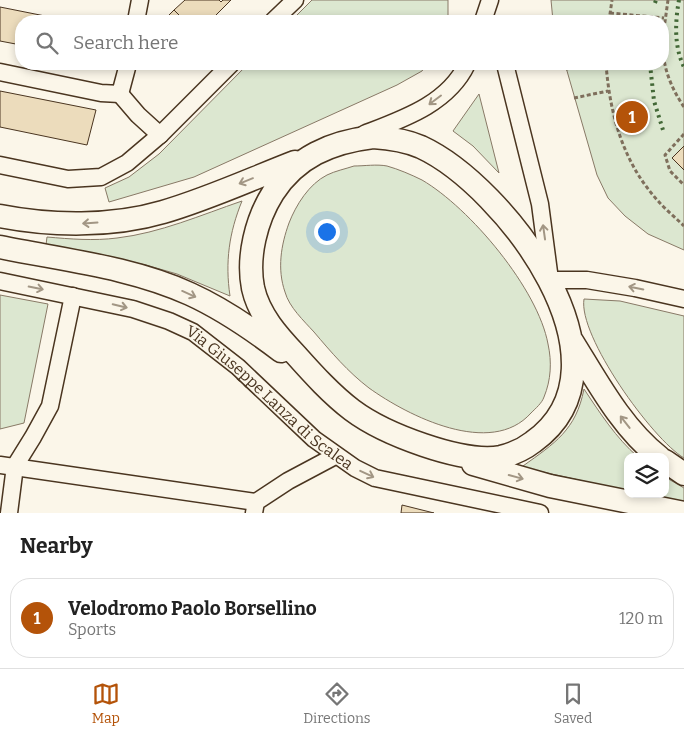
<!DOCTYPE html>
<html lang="en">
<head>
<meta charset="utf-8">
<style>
	body { margin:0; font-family:Bitter,serif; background:#f6f6f6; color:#222 }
	.controls { position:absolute; right:15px; bottom:15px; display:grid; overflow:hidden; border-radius:10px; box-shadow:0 2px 8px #0003 }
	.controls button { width:45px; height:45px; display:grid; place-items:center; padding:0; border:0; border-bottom:1px solid #e0e0e0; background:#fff; color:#222; font:25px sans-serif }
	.you { position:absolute; left:326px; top:231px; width:18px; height:18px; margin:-12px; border:4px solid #fff; border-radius:50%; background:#1a73e8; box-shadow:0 0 0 8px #1a73e833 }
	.badge { display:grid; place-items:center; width:32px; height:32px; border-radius:50%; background:#b45309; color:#fff; font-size:16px; font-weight:700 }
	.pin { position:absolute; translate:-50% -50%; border:2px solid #fff; box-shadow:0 1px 5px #0006 }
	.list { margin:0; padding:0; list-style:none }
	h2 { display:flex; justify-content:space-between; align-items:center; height:65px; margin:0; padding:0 20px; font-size:21px }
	h2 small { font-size:16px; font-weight:400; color:#767676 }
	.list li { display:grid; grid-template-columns:32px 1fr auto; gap:15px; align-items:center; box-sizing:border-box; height:80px; margin:0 10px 10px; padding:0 10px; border:1px solid #e0e0e0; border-radius:20px }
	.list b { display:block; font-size:19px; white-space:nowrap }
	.list p { margin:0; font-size:16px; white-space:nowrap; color:#767676 }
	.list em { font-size:16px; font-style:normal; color:#767676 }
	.icon { flex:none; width:28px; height:28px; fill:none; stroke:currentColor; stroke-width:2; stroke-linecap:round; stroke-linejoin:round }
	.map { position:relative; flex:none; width:684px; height:513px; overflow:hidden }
	.search { position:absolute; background:#fff; box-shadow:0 2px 8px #0003; left:15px; right:15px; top:15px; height:55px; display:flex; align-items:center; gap:12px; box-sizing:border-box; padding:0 18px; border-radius:20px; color:#767676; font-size:19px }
	.sheet { height:155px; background:#fff }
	nav { display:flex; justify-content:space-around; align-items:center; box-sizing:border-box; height:70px; border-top:1px solid #e0e0e0; background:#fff; font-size:14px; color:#767676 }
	nav a { display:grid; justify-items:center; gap:2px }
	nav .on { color:#b45309 }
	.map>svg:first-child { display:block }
</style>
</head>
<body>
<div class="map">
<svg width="684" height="513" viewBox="0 0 684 513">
	<rect width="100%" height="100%" fill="#fbf6e9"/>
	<path fill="#dce7d0" stroke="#887966" d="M312 0H448V21H291Z
		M551 0H684V250L648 234 625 216 608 198 597 175 565 64H663V21H553Z
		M248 64H427L422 71 397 85 194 177 109 202 105 188 129 177 159 154Z
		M479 94 499 173 473 146 453 131Z
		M354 166C364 166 377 164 387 166 398 169 412 175 422 180 470 208 538 289 548 344 552 362 551 380 544 397 542 403 536 408 531 413 491 458 408 416 369 388 348 372 331 352 314 332 304 321 289 307 285 292 277 269 281 245 289 223 296 205 309 184 327 175 335 171 345 169 354 166Z
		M242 201C229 233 225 262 230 296L177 274 146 265 46 245 47 237C70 239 94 241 117 238 160 233 201 215 242 201Z
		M0 295 48 304 24 423 0 429Z
		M584 299 620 301 684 316V458C652 439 578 336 584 299Z
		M584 389C600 413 616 438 638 457H628V491L525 468 523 466C555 443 576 430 584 389Z
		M665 477 684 488V503L642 494H665Z"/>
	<path fill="#ecdcbc" stroke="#4a3520" d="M185 0H219L221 2 223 0H231L210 21H197L193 17 188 21H185L174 10Z
		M0 7 65 20 71 21H21V45L0 41Z
		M174 10 185 21H173L168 16Z
		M0 91 96 110 87 145 0 127Z
		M684 146V170L672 158Z
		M402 505 434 513H401Z"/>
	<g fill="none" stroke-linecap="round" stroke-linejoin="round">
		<g stroke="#4a3520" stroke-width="19">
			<g id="street">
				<path d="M136 21 140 0"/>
				<path d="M273 21 295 0"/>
				<path d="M483 21 490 0"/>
				<path d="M505 64 540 204 550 280H587L635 288 684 299"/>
				<path d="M0 72 101 93 120 94 128 64"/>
				<path d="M120 94 138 115 160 135"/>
				<path d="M364 134C403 119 448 104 467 64"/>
				<path d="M0 165 68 179 101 177 127 163 160 135 231 64"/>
				<path id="s1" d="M0 281 133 309 169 321 193 332 238 367 314 439 355 468 375 478 540 513"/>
				<path d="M0 465 256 502"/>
				<path d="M9 513 15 466 33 437 50 406 73 296"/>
				<path d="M254 513 256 502 288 481 335 456"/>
			</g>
		</g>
		<g stroke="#4a3520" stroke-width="25">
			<path id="secondary" d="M373 137C389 138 405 140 421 147 505 186 641 365 533 442 524 449 513 454 501 457 462 464 384 434 352 410 331 394 313 374 296 355 278 336 259 315 253 288 247 257 256 220 273 193 296 157 331 142 373 137Z
				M0 216C51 226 112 227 163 212 208 199 251 179 295 162
				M0 247C63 260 131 267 190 294 223 309 252 329 281 351
				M572 341C597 381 621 427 659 457
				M665 461 684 474
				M473 464 550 486 684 513"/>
		</g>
		<path stroke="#7f6f5c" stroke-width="3" stroke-dasharray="4 2.5" stroke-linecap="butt" d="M610 13 664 18
			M609 21 612 0
			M663 36 668 0
			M663 49C664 71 672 89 684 107
			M606 64C610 115 623 163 659 202 666 210 676 218 684 226
			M566 69 598 64
			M574 98 608 91
			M684 134 665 155 670 171 684 185"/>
		<use href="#street" stroke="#fbf6e9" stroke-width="16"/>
		<use href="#secondary" stroke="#fbf6e9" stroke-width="22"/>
		<path stroke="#436837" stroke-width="4" stroke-dasharray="2.5 4" stroke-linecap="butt" d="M679 0C675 22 674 47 684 67
			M655 3 656 0
			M650 64 654 101 663 130"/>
	</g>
	<defs><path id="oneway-shaft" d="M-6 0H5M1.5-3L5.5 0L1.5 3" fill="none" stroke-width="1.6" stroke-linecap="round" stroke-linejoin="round" transform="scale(1.25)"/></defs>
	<g stroke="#a29684">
		<use href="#oneway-shaft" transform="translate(435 100) rotate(143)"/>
		<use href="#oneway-shaft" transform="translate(246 181) rotate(158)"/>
		<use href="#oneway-shaft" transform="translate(90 223) rotate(176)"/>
		<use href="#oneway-shaft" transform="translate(544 232) rotate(-98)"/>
		<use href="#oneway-shaft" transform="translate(36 288) rotate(11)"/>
		<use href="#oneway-shaft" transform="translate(636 288) rotate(-169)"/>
		<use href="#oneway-shaft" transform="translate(189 294) rotate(24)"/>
		<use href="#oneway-shaft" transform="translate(120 306) rotate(13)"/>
		<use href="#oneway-shaft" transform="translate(625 422) rotate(-128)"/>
		<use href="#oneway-shaft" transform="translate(367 474) rotate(25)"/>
		<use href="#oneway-shaft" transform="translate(516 477) rotate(15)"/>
	</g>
	<g text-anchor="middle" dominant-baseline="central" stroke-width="4" stroke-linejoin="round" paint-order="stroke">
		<g font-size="16" fill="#4a3520" stroke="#fbf6e9">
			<text stroke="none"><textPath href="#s1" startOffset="301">Via Giuseppe Lanza di Scalea</textPath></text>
		</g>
	</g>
</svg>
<div class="controls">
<button><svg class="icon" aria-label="layers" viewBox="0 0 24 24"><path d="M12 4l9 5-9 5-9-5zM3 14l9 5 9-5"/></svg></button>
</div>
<div class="you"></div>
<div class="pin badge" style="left:632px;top:117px">1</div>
<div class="search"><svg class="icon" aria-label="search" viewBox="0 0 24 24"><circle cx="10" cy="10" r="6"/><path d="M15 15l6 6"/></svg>Search here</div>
</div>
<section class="sheet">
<h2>Nearby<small></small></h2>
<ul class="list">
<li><span class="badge">1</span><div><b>Velodromo Paolo Borsellino</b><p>Sports</p></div><em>120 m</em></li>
</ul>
</section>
<nav>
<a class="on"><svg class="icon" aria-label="map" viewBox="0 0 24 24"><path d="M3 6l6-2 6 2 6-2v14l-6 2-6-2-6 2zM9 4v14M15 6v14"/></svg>Map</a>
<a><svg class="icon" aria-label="directions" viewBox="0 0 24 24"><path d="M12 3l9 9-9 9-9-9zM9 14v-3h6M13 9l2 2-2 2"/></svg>Directions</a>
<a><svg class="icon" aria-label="saved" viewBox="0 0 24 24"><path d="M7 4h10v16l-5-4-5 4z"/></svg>Saved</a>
</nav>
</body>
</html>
